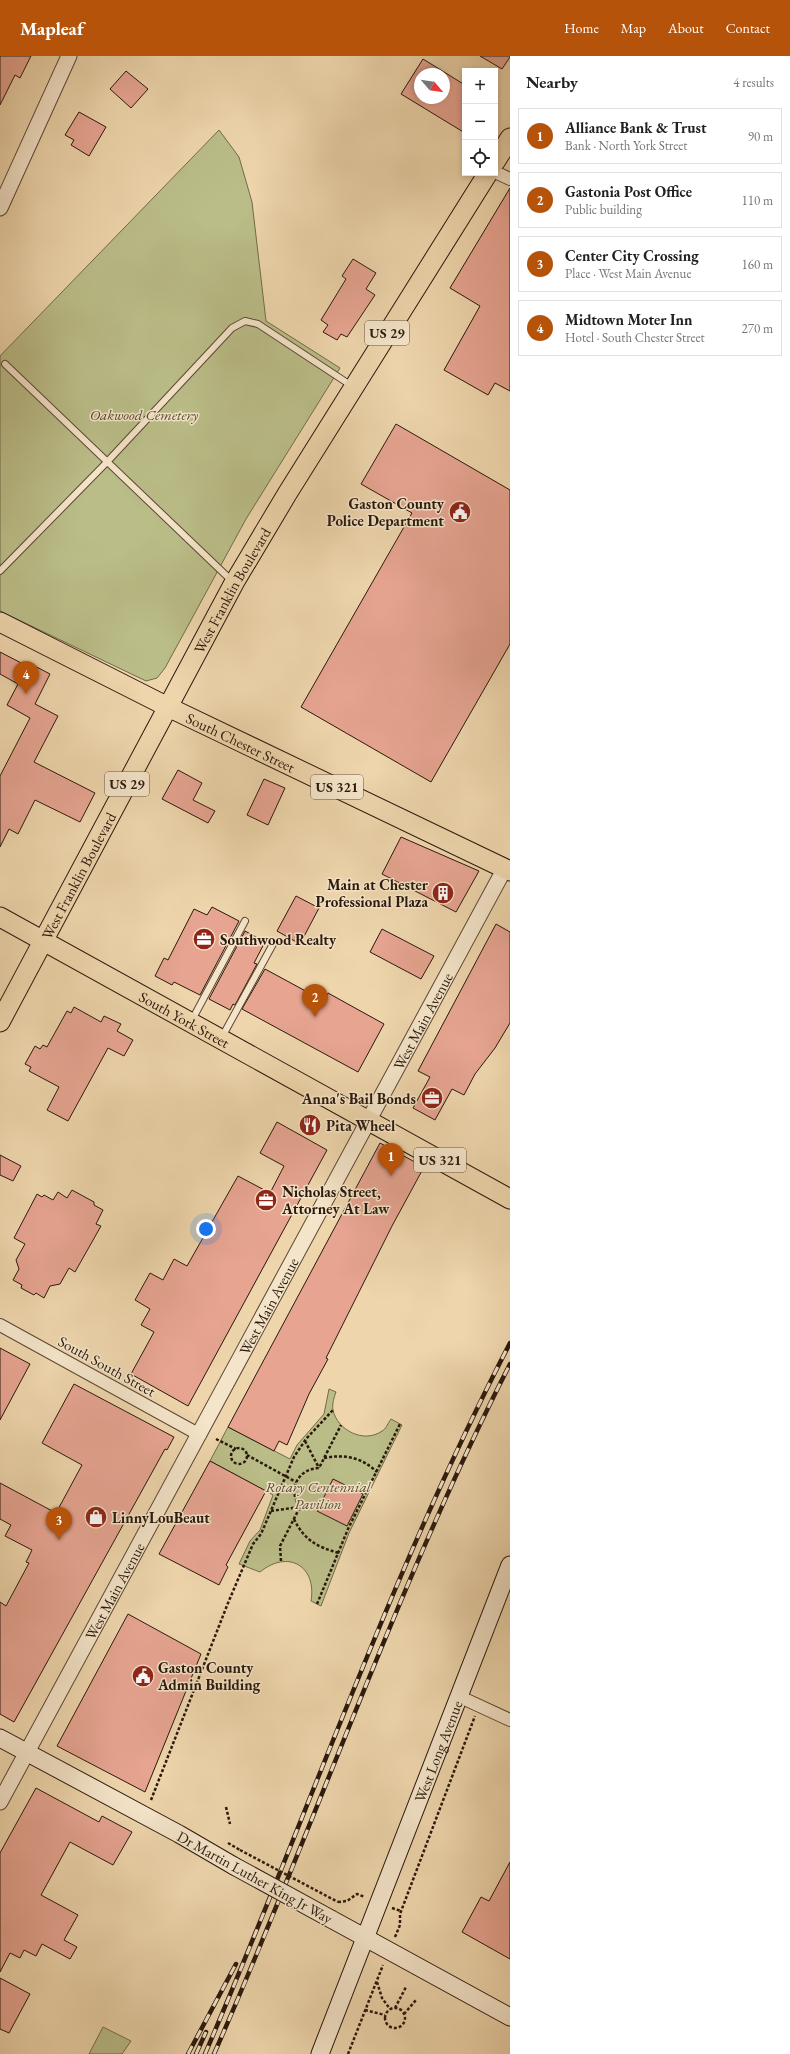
<!DOCTYPE html>
<html lang="en">
<head>
<meta charset="utf-8">
<style>
	body { margin:0; font-family:"EB Garamond",serif; background:#f6f6f6; color:#202124 }
	.controls { position:absolute; right:12px; top:12px; display:grid; overflow:hidden; border-radius:0px; box-shadow:0 2px 6px #0003 }
	.controls button { width:36px; height:36px; display:grid; place-items:center; padding:0; border:0; border-bottom:1px solid #e0e0e0; background:#fff; color:#202124; font:20px sans-serif }
	.compass { position:absolute; left:414px; top:12px; width:36px; height:36px; border-radius:50%; background:#fff; box-shadow:0 2px 6px #0003; rotate:119deg }
	.you { position:absolute; left:206px; top:1173px; width:14px; height:14px; margin:-10px; border:3px solid #fff; border-radius:50%; background:#1a73e8; box-shadow:0 0 0 6px #1a73e833 }
	.badge { display:grid; place-items:center; width:26px; height:26px; border-radius:50%; background:#b45309; color:#fff; font-size:13px; font-weight:700 }
	.pin { position:absolute; translate:-50% -33px; filter:drop-shadow(0 1px 2px #0008) }
	.pin::after { content:''; position:absolute; top:21px; width:14px; height:12px; background:inherit; clip-path:polygon(0 0,100% 0,50% 100%) }
	.list { margin:0; padding:0; list-style:none }
	h2 { display:flex; justify-content:space-between; align-items:center; height:52px; margin:0; padding:0 16px; font-size:17px }
	h2 small { font-size:13px; font-weight:400; color:#757577 }
	.list li { display:grid; grid-template-columns:26px 1fr auto; gap:12px; align-items:center; box-sizing:border-box; height:56px; margin:0 8px 8px; padding:0 8px; border:1px solid #e0e0e0; border-radius:0px }
	.list b { display:block; font-size:15px; white-space:nowrap }
	.list p { margin:0; font-size:13px; white-space:nowrap; color:#757577 }
	.list em { font-size:13px; font-style:normal; color:#757577 }
	.icon { flex:none; width:22px; height:22px; fill:none; stroke:currentColor; stroke-width:2; stroke-linecap:round; stroke-linejoin:round }
	.map { position:relative; flex:none; width:510px; height:1998px; overflow:hidden }
	header { display:flex; align-items:center; gap:24px; box-sizing:border-box; height:56px; padding:0 20px; background:#b45309; color:#fff }
	header strong { font-size:19px }
	nav { display:flex; gap:22px; margin-inline-start:auto; font-size:14px }
	main { display:flex }
	aside { flex:1; background:#fff }
	.map>svg:first-child { display:block }
</style>
</head>
<body>
<header>
<strong>Mapleaf</strong>
<nav><a>Home</a><a>Map</a><a>About</a><a>Contact</a></nav>
</header>
<main>
<div class="map">
<svg width="510" height="1998" viewBox="0 0 510 1998">
	<rect width="100%" height="100%" fill="#eed5ac"/>
	<filter id="stains"><feTurbulence type="fractalNoise" baseFrequency=".005" numOctaves="4"/><feColorMatrix values="0 0 0 0 .2 0 0 0 0 .09 0 0 0 0 .02 0 0 0 .5 -.17"/></filter>
	<radialGradient id="worn" r=".72"><stop offset=".6" stop-color="#630" stop-opacity="0"/><stop offset="1" stop-color="#630" stop-opacity=".3"/></radialGradient>
	<path fill="#babd88" stroke="#726a4a" d="M219 74 239 101 252 146 266 265 340 312 246 463 165 612 157 622 146 625 0 555V300Z
		M329 1333 336 1336C334 1342 332 1347 333 1354 337 1374 364 1388 382 1375 386 1373 388 1367 391 1363L402 1369 349 1477 321 1550 311 1545C317 1510 288 1493 260 1516L239 1508 250 1485 260 1474 273 1439 210 1405 228 1371 290 1403 297 1389 324 1358Z
		M103 1971 131 1985 122 1998H89Z"/>
	<path fill="#e6a491" stroke="#2a180c" fill-rule="evenodd" d="M0 0H31L20 22 15 19 0 49Z
		M480 0H510V1L502 13Z
		M423 3 465 29V77L401 38ZM420 18H444V42H420Z
		M126 15 148 33 131 52 110 33Z
		M79 56 106 71 89 100 71 89 74 84 65 79Z
		M510 132V335L495 327 488 339 444 314 480 250 450 232Z
		M353 203 376 217 366 233 375 239 347 281 341 278 337 284 323 276 328 269 321 264 346 223 342 220Z
		M396 368 510 434V588L431 726 301 651 412 457 361 428Z
		M0 596 27 610 29 607 50 618 35 648 58 660 34 706 95 737 80 766 35 744 18 778 9 773 0 791V720L30 662 7 649 18 628 0 618Z
		M178 714 202 727 193 744 215 755 208 767 162 743Z
		M264 723 285 732 268 769 247 759Z
		M401 781 479 815 456 856 382 818Z
		M296 840 319 852 300 888 277 875Z
		M212 851 239 865 200 939 174 926 172 929 155 920 164 902 168 904 194 853 207 859Z
		M496 868 510 876V967L495 992 475 1018 464 1039 452 1033 435 1064 413 1052 430 1021 418 1015Z
		M382 873 434 900 421 923 370 896Z
		M245 875 265 886 254 907 257 908 235 949 233 948 230 954 209 943Z
		M265 913 324 945 328 937 384 968 358 1016 242 953Z
		M74 951 101 966 104 960 121 968 117 975 133 984 124 1000 108 992 68 1065 47 1054 59 1031 29 1015 31 1011 25 1008 35 990 40 993 43 989 47 991 67 955 71 957Z
		M277 1066 327 1094 188 1350 131 1318 154 1276 141 1269 150 1253 135 1244 150 1217 163 1224 174 1203 187 1210 238 1120 270 1137 284 1110 260 1097Z
		M380 1087 424 1111 392 1170 326 1302 328 1303 309 1338 287 1389 279 1385 274 1395 228 1371Z
		M0 1099 21 1110 13 1125 0 1119Z
		M72 1134 94 1146V1149L103 1154 96 1168 101 1170 75 1216 69 1212 60 1228 50 1230 44 1242 36 1237 34 1239 21 1232 22 1229 13 1224 19 1213 16 1204 25 1188 14 1182 37 1138 42 1141 44 1139 53 1144 58 1136 67 1142Z
		M0 1292 30 1308 0 1364Z
		M74 1328 174 1381 167 1394 165 1393 14 1666 0 1658V1546L6 1550 29 1507 26 1506 32 1494 5 1480 11 1469 0 1463V1427L56 1457 82 1409 42 1387Z
		M210 1405 266 1435 226 1509 228 1511 219 1529 159 1498Z
		M333 1423 363 1438 347 1470 317 1455Z
		M128 1558 201 1598 145 1736 57 1690Z
		M36 1732 99 1766 102 1760 132 1776 113 1809 70 1786 41 1839 78 1859 64 1884 77 1891 70 1903 42 1888 36 1900 24 1894 20 1902 10 1897 0 1916V1797Z
		M510 1806V1903L462 1876 481 1841 489 1845Z
		M0 1922 30 1938 9 1977 0 1973Z"/>
	<g fill="none" stroke-linecap="round" stroke-linejoin="round">
		<g stroke="#5b4734" stroke-width="8">
			<path id="service" d="M5 308 232 525
				M0 515 107 406 232 272 245 265 258 268 352 330
				M192 964 245 865
				M222 981 273 888"/>
		</g>
		<g stroke="#5b4734" stroke-width="14">
			<path id="minor" d="M495 116 510 123
				M0 1269 200 1379
				M458 1640 510 1664"/>
		</g>
		<g stroke="#5b4734" stroke-width="17">
			<g id="tertiary">
				<path d="M0 152 69 0"/>
				<path id="s1" d="M0 1746 505 812"/>
			</g>
		</g>
		<g stroke="#2a180c" stroke-width="19">
			<g id="secondary">
				<path d="M0 1682 179 1778 234 1810"/>
				<path d="M331 1863 510 1961"/>
				<path id="s2" d="M320 1998 510 1509"/>
			</g>
		</g>
		<g stroke="#2a180c" stroke-width="21">
			<g id="primary">
				<path d="M495 106 510 82"/>
				<path id="s3" d="M0 566 168 651 510 815"/>
				<path id="s4" d="M0 861 510 1143"/>
				<path id="s5" d="M0 966 234 527 287 438 488 117"/>
			</g>
		</g>
		<path stroke="#2a180c" stroke-width="2.5" stroke-dasharray="3 2" stroke-linecap="butt" d="M216 1383 236 1393
			M305 1385 319 1412
			M231 1400a8 8 0 1 1 16 0a8 8 0 1 1-16 0Z
			M247 1399 296 1426
			M324 1402C345 1398 361 1401 377 1416
			M271 1455 299 1451
			M294 1463C304 1484 317 1491 339 1497
			M281 1505 280 1490 300 1451C287 1433 298 1413 319 1412L341 1369
			M317 1548 348 1473 400 1368
			M151 1744 228 1547 253 1488 261 1478 294 1401 306 1383 333 1354
			M226 1751 230 1768
			M228 1787 240 1794
			M338 1846 347 1845 357 1838 365 1841
			M392 1852 401 1855
			M395 1881 400 1869V1858L475 1660
			M377 1926 382 1942 390 1953
			M385 1962a10 10 0 1 1 20 0a10 10 0 1 1-20 0Z
			M395 1952 406 1931
			M365 1954 385 1959
			M404 1958 416 1944
			M348 1998 383 1909"/>
		<use href="#service" stroke="#f4e4c9" stroke-width="6"/>
		<use href="#minor" stroke="#f4e4c9" stroke-width="12"/>
		<use href="#tertiary" stroke="#f4e4c9" stroke-width="15"/>
		<use href="#secondary" stroke="#f4e4c9" stroke-width="17"/>
		<use href="#primary" stroke="#eed5ac" stroke-width="19"/>
		<g stroke="#2a180c" stroke-width="4.5">
			<path id="rail" d="M188 1998 236 1908
				M196 1998 206 1976
				M205 1998C307 1761 391 1516 510 1287
				M214 1998C315 1769 396 1531 510 1308"/>
		</g>
		<use href="#rail" stroke="#f4e4c9" stroke-width="3" stroke-dasharray="9" stroke-linecap="butt"/>
		<g stroke="#2a180c" stroke-width="19" stroke-linecap="butt">
			<path id="secondary-bridge" d="M234 1810 331 1863"/>
		</g>
		<path stroke="#2a180c" stroke-width="2.5" stroke-dasharray="3 2" stroke-linecap="butt" d="M240 1794 338 1846"/>
		<use href="#secondary-bridge" stroke="#f4e4c9" stroke-width="17"/>
	</g>
	<defs>
		<g id="civic-disc" transform="scale(1.15)"><circle r="9.5" fill="#8f2418" stroke="#f4e4c9"/><path d="M-.6-6.5H3V-4.5H.6V-3L4-1V1h2V6H-6V1h2V-1L-.6-3ZM-1.2 2.5V6h2.4V2.5Z" fill="#fff"/></g>
		<g id="building-disc" transform="scale(1.15)"><circle r="9.5" fill="#8f2418" stroke="#f4e4c9"/><path d="M-4-6H4V6H1V3H-1V6H-4ZM-2.5-4.3h1.7v1.8h-1.7ZM.8-4.3h1.7v1.8H.8ZM-2.5-1h1.7V.8h-1.7ZM.8-1h1.7V.8H.8Z" fill="#fff"/></g>
		<g id="office-disc" transform="scale(1.15)"><circle r="9.5" fill="#8f2418" stroke="#f4e4c9"/><path d="M-6-3h4V-5.5h4V-3h4V5H-6ZM-1-4.5V-3h2v-1.5ZM-6 0V1H6V0Z" fill="#fff"/></g>
		<g id="restaurant-disc" transform="scale(1.15)"><circle r="9.5" fill="#8f2418" stroke="#f4e4c9"/><path d="M-5-6h1v4h1v-4h1v4h1v-4h1v5L-1.5 .5V6h-2V.5L-5-1ZM5-6V6H3V1.5H1.5Q1.5-4 5-6Z" fill="#fff"/></g>
		<g id="shop-disc" transform="scale(1.15)"><circle r="9.5" fill="#8f2418" stroke="#f4e4c9"/><path d="M-5-2.5h2.3a2.7 3.5 0 0 1 5.4 0H5L5.5 6h-11ZM-1.5-2.5h3a1.5 2.3 0 0 0-3 0Z" fill="#fff"/></g>
	</defs>
	<g fill-rule="evenodd">
		<use href="#civic-disc" x="460" y="456"/>
		<use href="#building-disc" x="443" y="837"/>
		<use href="#office-disc" x="204" y="883"/>
		<use href="#office-disc" x="432" y="1042"/>
		<use href="#restaurant-disc" x="310" y="1069"/>
		<use href="#office-disc" x="266" y="1144"/>
		<use href="#shop-disc" x="96" y="1461"/>
		<use href="#civic-disc" x="143" y="1620"/>
	</g>
	<g text-anchor="middle" dominant-baseline="central" stroke-width="3" stroke-linejoin="round" paint-order="stroke">
		<g fill="#f4e4c9" stroke="#675545" stroke-width="1">
			<rect x="365" y="265" width="44" height="24" rx="3"/>
			<rect x="105" y="716" width="44" height="24" rx="3"/>
			<rect x="311" y="719" width="52" height="24" rx="3"/>
			<rect x="414" y="1092" width="52" height="24" rx="3"/>
		</g>
		<g font-size="14" font-weight="bold" fill="#2a180c">
			<text x="387" y="277">US 29</text>
			<text x="127" y="728">US 29</text>
			<text x="337" y="731">US 321</text>
			<text x="440" y="1104">US 321</text>
		</g>
		<g font-size="15" font-style="italic" fill="#554a31" stroke="#f4e4c9">
			<text x="144" y="358">Oakwood Cemetery</text>
			<text x="318" y="1430">Rotary Centennial<tspan x="318" dy="17">Pavilion</tspan></text>
		</g>
		<g font-size="15" font-weight="bold" fill="#2a180c" stroke="#f4e4c9" text-anchor="start">
			<text x="444" y="447" text-anchor="end">Gaston County<tspan x="444" dy="17">Police Department</tspan></text>
			<text x="428" y="828" text-anchor="end">Main at Chester<tspan x="428" dy="17">Professional Plaza</tspan></text>
			<text x="220" y="883">Southwood Realty</text>
			<text x="416" y="1042" text-anchor="end">Anna's Bail Bonds</text>
			<text x="326" y="1069">Pita Wheel</text>
			<text x="282" y="1135">Nicholas Street,<tspan x="282" dy="17">Attorney At Law</tspan></text>
			<text x="112" y="1461">LinnyLouBeaut</text>
			<text x="158" y="1611">Gaston County<tspan x="158" dy="17">Admin Building</tspan></text>
		</g>
		<g font-size="15" fill="#2a180c" stroke="#f4e4c9">
			<text stroke="none"><textPath href="#s5" startOffset="490">West Franklin Boulevard</textPath></text>
			<text stroke="none"><textPath href="#s3" startOffset="269">South Chester Street</textPath></text>
			<text stroke="none"><textPath href="#s5" startOffset="166">West Franklin Boulevard</textPath></text>
			<text stroke="none"><textPath href="#s4" startOffset="211">South York Street</textPath></text>
			<text stroke="none"><textPath href="#s1" startOffset="888">West Main Avenue</textPath></text>
			<text stroke="none"><textPath href="#s1" startOffset="564">West Main Avenue</textPath></text>
			<text transform="translate(107 1310) rotate(29)">South South Street</text>
			<text stroke="none"><textPath href="#s1" startOffset="240">West Main Avenue</textPath></text>
			<text stroke="none"><textPath href="#s2" startOffset="325">West Long Avenue</textPath></text>
			<text transform="translate(255 1821) rotate(29)">Dr Martin Luther King Jr Way</text>
		</g>
	</g>
	<rect width="100%" height="100%" filter="url(#stains)"/>
	<rect width="100%" height="100%" fill="url(#worn)"/>
</svg>
<div class="controls">
<button>+</button>
<button>−</button>
<button><svg class="icon" aria-label="locate" viewBox="0 0 24 24"><circle cx="12" cy="12" r="6"/><path d="M12 2v4M12 18v4M2 12h4M18 12h4"/></svg></button>
</div>
<svg class="compass" viewBox="-18 -18 36 36"><path d="M0-13l5 13h-10z" fill="#e53935"/><path d="M0 13l5-13h-10z" fill="#757577"/></svg>
<div class="you"></div>
<div class="pin badge" style="left:391px;top:1120px">1</div>
<div class="pin badge" style="left:315px;top:961px">2</div>
<div class="pin badge" style="left:59px;top:1484px">3</div>
<div class="pin badge" style="left:26px;top:638px">4</div>
</div>
<aside>
<h2>Nearby<small>4 results</small></h2>
<ul class="list">
<li><span class="badge">1</span><div><b>Alliance Bank &amp; Trust</b><p>Bank · North York Street</p></div><em>90 m</em></li>
<li><span class="badge">2</span><div><b>Gastonia Post Office</b><p>Public building</p></div><em>110 m</em></li>
<li><span class="badge">3</span><div><b>Center City Crossing</b><p>Place · West Main Avenue</p></div><em>160 m</em></li>
<li><span class="badge">4</span><div><b>Midtown Moter Inn</b><p>Hotel · South Chester Street</p></div><em>270 m</em></li>
</ul>
</aside>
</main>
</body>
</html>
